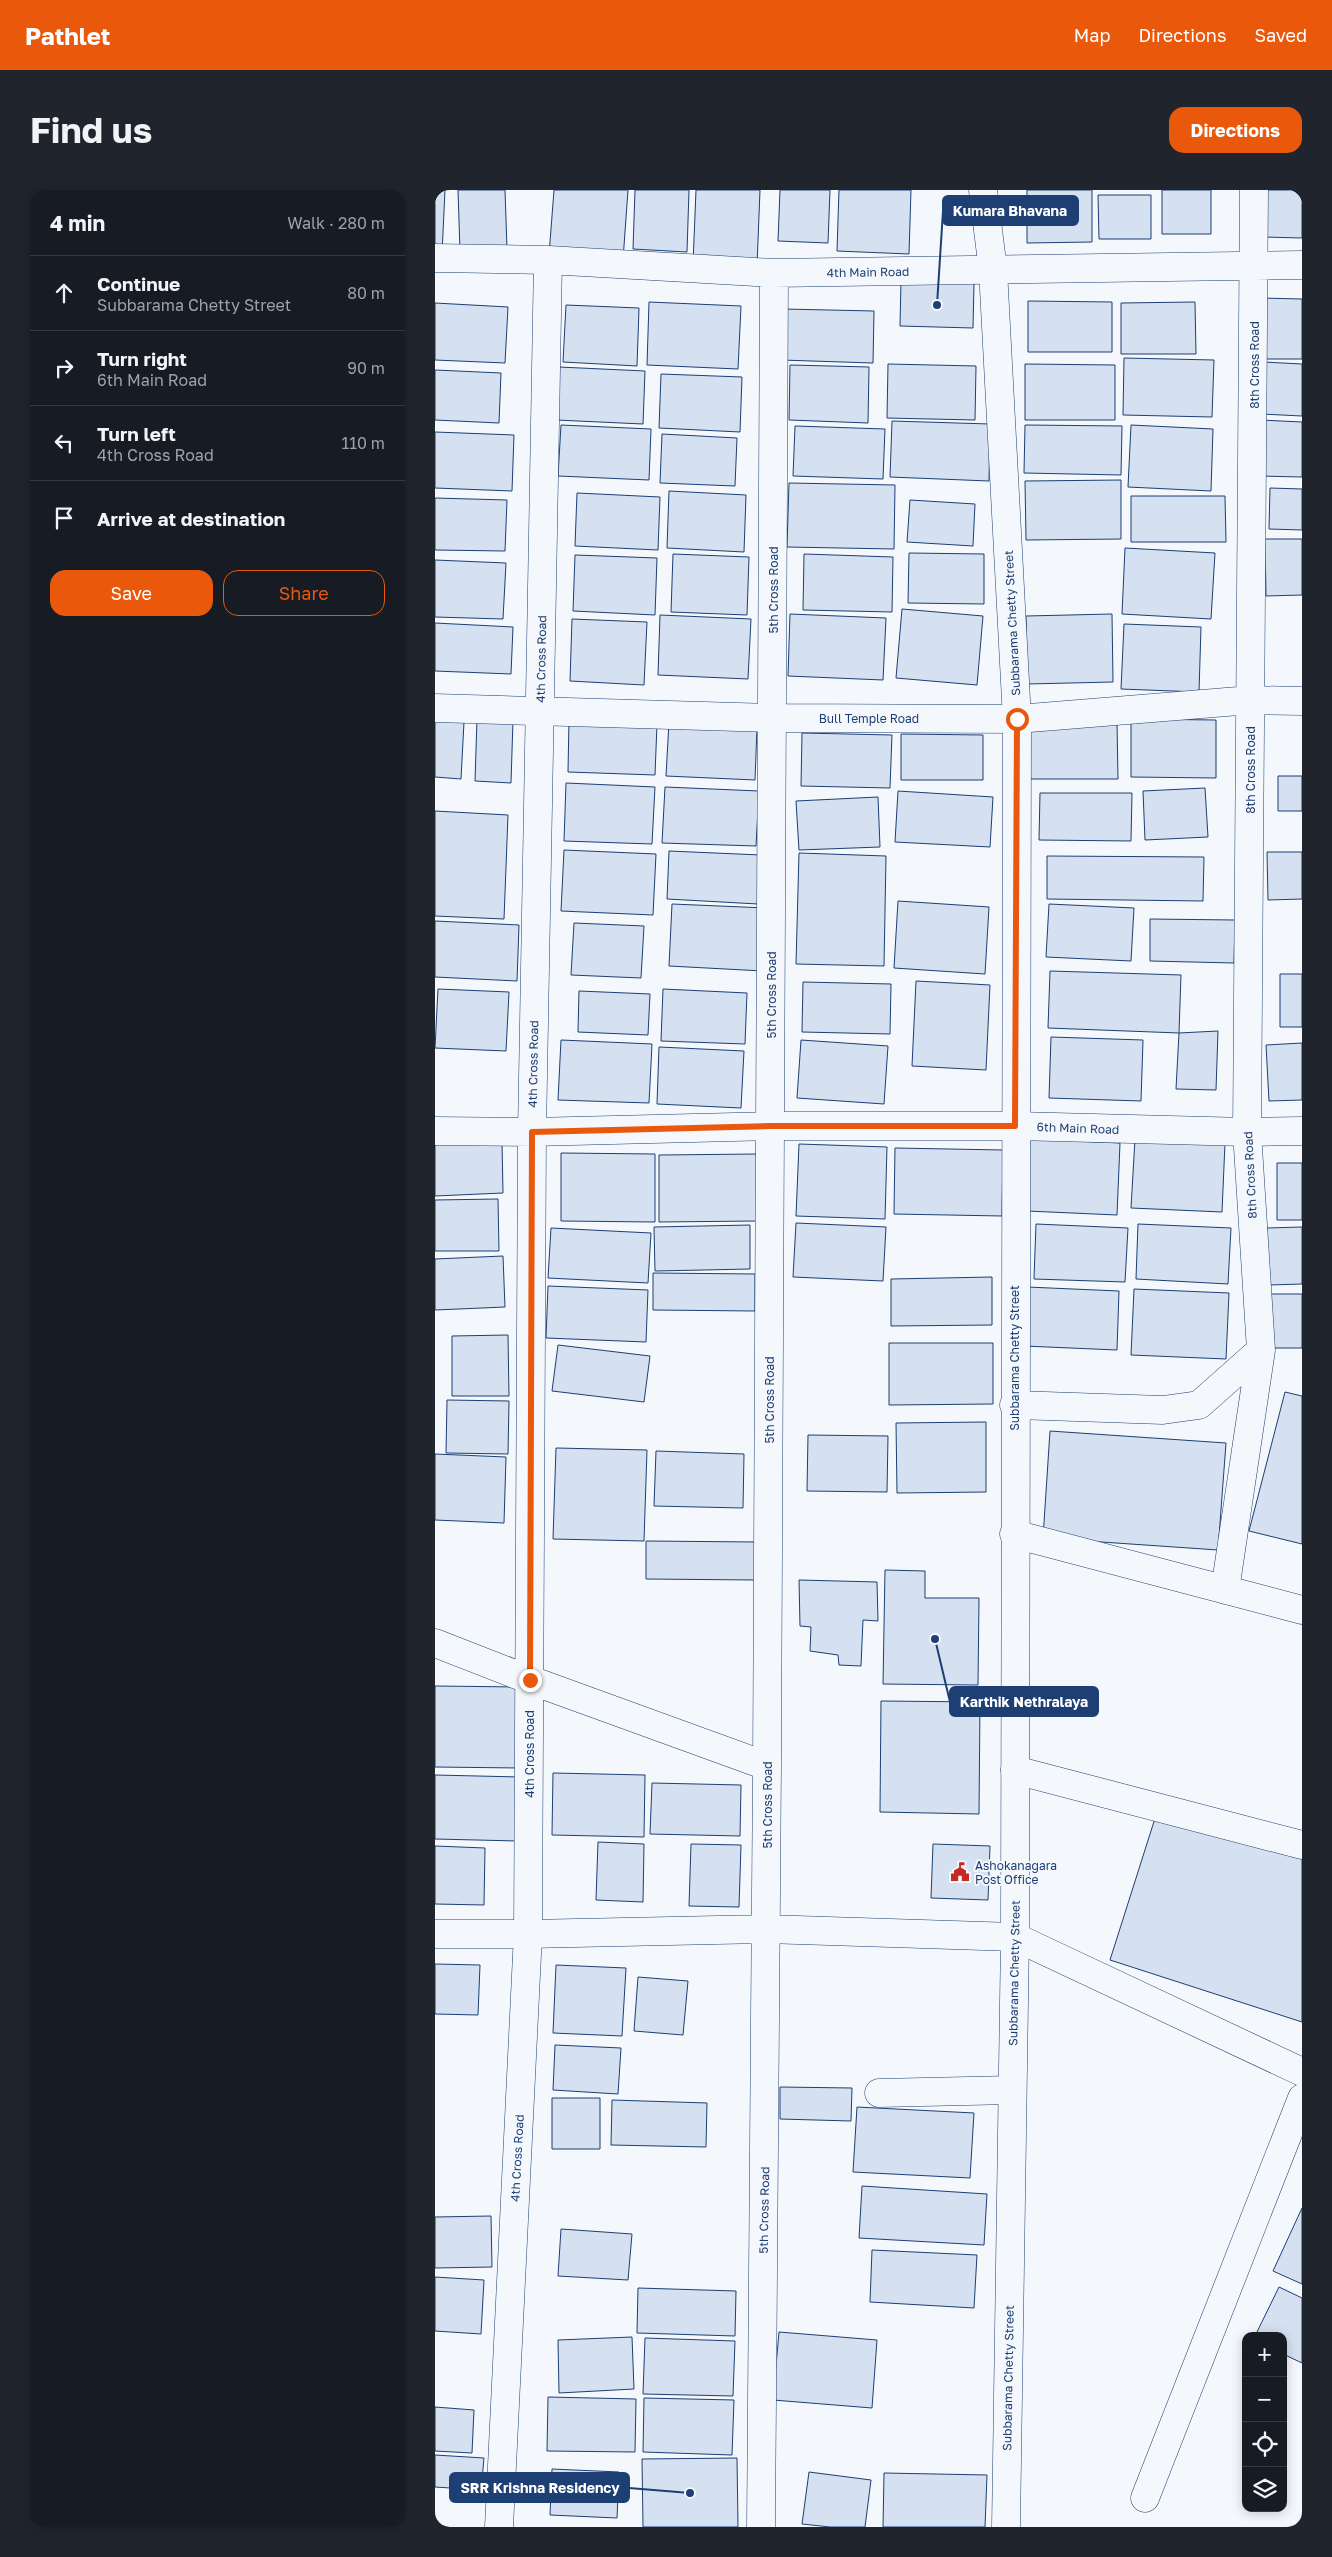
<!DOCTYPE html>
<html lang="en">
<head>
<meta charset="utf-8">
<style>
	body { margin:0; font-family:"Golos Text",sans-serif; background:#20242c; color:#f1f3f6 }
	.controls { position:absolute; right:15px; bottom:15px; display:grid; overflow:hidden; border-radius:10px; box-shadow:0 2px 12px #0003 }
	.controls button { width:45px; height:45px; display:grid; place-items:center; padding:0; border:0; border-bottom:1px solid #363941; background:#171b24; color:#f1f3f6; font:25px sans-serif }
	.stop { position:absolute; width:15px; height:15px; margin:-11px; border:4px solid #ea580c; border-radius:50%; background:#fff }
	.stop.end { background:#ea580c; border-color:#fff; box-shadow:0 1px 5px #0008 }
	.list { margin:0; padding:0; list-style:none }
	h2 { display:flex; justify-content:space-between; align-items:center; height:65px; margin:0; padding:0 20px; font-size:21px }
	h2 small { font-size:16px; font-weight:400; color:#9ea1a6 }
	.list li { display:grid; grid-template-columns:32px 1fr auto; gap:15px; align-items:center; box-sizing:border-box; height:75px; padding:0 20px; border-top:1px solid #363941 }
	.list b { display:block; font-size:19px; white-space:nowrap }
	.list p { margin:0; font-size:16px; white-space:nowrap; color:#9ea1a6 }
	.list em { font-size:16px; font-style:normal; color:#9ea1a6 }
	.actions { display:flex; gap:10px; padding:15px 20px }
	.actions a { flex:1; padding:11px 0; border:1px solid #ea580c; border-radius:15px; text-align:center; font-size:18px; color:#ea580c }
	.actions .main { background:#ea580c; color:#fff }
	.icon { flex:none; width:28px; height:28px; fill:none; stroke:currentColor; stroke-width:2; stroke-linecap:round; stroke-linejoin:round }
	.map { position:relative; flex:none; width:867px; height:2337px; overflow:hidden; border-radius:15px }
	header { display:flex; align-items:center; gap:30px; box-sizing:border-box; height:70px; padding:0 25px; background:#ea580c; color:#fff }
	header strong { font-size:24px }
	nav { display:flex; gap:28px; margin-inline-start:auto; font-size:18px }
	.intro { display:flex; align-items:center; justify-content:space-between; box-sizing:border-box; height:120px; padding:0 30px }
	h1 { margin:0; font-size:35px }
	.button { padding:12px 22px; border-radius:15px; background:#ea580c; color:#fff; font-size:18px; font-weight:700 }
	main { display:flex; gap:30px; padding:0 30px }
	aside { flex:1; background:#171b24; border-radius:15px; box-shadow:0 2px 12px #0003 }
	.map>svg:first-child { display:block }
</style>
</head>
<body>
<header>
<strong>Pathlet</strong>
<nav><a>Map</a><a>Directions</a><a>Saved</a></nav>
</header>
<div class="intro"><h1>Find us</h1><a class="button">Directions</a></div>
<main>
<aside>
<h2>4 min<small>Walk · 280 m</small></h2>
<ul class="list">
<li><svg class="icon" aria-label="ahead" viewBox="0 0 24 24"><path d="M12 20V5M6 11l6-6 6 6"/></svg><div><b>Continue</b><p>Subbarama Chetty Street</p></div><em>80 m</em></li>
<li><svg class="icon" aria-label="right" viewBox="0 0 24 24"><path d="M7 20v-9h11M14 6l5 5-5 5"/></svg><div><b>Turn right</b><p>6th Main Road</p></div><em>90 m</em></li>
<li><svg class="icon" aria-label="left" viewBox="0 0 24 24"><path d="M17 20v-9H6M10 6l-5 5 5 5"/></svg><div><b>Turn left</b><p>4th Cross Road</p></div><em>110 m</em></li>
<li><svg class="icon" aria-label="arrive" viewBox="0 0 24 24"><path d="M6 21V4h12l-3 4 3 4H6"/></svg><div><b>Arrive at destination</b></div></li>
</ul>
<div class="actions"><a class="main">Save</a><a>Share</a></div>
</aside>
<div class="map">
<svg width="867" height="2337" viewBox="0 0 867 2337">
	<rect width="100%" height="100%" fill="#f4f7fb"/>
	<path fill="#d5e0f0" stroke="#1d3f73" d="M0 0H10L7 64H0Z
		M23 0H70L72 59 25 61Z
		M119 0H193L188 70 114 65Z
		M200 0H254L252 62 198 59Z
		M261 0H325L322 76 258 74Z
		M345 0H395L393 53 343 51Z
		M404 0H476L474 64 402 61Z
		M592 0H657V52L592 53Z
		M727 0H776V44H727Z
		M828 0H867V48L828 47Z
		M663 5H716V49H664Z
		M466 91 539 93 538 138 465 136Z
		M824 108 867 109V169H824Z
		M593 111 677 112V162H593Z
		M214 112 306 116 303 179 212 175Z
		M760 112 761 164H686V113Z
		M0 113 73 117 70 173 0 170Z
		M131 115 204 118 202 176 128 172Z
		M348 119 439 121 438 173 346 170Z
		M689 168 779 170 777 227 688 225Z
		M828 172 867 174V226L826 224Z
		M453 174 541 176 540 230 452 228Z
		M590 174 680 175V230H590Z
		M355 175 434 177 433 233 354 230Z
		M124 177 210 181 208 234 121 230Z
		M0 180 66 183 64 233 0 230Z
		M226 184 307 187 305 242 224 238Z
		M825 230 867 232V287L823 286Z
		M457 231 555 234 554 291 455 287Z
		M126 235 216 239 214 290 123 286Z
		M590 235 687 236 686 285 589 283Z
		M696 235 778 239 776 301 693 297Z
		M360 236 450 239 448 289 358 286Z
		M0 242 79 245 77 301 0 298Z
		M227 244 302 248 300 296 225 293Z
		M686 290V349L591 350 590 291Z
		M354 293 460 295 459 359 352 357Z
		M835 298 867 299V340L834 339Z
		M234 301 311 305 309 362 232 358Z
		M142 303 225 307 223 360 140 356Z
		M696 306H790L791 352H696Z
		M0 308 72 310 70 361 0 360Z
		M475 310 540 314 538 356 472 352Z
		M830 349H867V405L831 406Z
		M690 358 780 363 776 429 687 424Z
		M474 363 549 364V414L473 413Z
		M238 364 314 367 312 425 236 422Z
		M369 364 458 367 457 422 368 420Z
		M140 365 222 368 220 425 138 421Z
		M0 370 71 373 68 429 0 427Z
		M467 419 548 426 542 495 461 488Z
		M355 424 451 428 448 490 353 486Z
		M677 424 678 492 592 494 591 426Z
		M225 425 316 429 313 489 223 485Z
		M137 429 212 432 209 495 135 491Z
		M0 433 78 437 76 484 0 481Z
		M689 434 766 437 764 502 686 499Z
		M42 529 78 530 76 593 40 591Z
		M696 529 781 530V588L696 587Z
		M134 530 222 534 220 585 133 582Z
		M0 531 29 532 26 589 0 587Z
		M234 532 322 537 320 590 231 586Z
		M682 532 683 589H595V533Z
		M367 543 457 545 455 598 366 596Z
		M466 544 548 545V590H466Z
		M843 586H867V621H843Z
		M131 593 220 597 217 654 129 651Z
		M230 597 324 601 321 656 227 653Z
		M770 598 773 647 710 650 708 601Z
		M463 601 558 607 555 657 460 652Z
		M605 603H697L696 651 604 650Z
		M443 607 445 657 364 660 361 611Z
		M0 621 73 625 69 729 0 726Z
		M129 660 221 664 218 725 126 721Z
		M234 661 326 665 323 714 232 709Z
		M832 662H867V709L833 710Z
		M364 663 451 666 449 776 361 774Z
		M612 666 769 667 768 711 612 709Z
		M463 711 554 717 550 784 459 778Z
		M237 714 331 718 328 781 234 776Z
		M614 714 699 718 696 771 611 767Z
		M715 729 800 730 799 773 715 771Z
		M0 731 84 735 82 791 0 787Z
		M139 733 209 736 206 788 136 785Z
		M615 781 746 785 744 843 613 838Z
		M845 784H867V837H845Z
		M481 791 555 795 551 880 477 876Z
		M368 792 456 794 455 844 367 842Z
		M3 799 74 802 71 861 0 858Z
		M228 799 312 803 310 854 226 851Z
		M144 801 215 804 213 845 143 842Z
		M783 841 781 900 741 899 744 843Z
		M616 847 708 850 706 911 614 908Z
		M126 850 217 854 214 913 123 910Z
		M366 850 453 856 449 914 362 908Z
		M867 853V910L834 911 831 855Z
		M224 857 309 861 306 918 222 914Z
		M595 949 685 953 682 1025 592 1021Z
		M700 949 790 953 787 1022 696 1018Z
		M67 952 68 1003 0 1006V954Z
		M364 954 452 957 450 1029 361 1026Z
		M460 958 568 960 567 1026 459 1024Z
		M126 963 220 964V1032L126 1031Z
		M322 964V1031L224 1032V965Z
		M842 973H867V1030H842Z
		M63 1009 64 1061H0V1010Z
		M361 1033 451 1037 448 1091 358 1087Z
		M601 1034 693 1038 690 1092 599 1089Z
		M703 1034 796 1038 793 1094 701 1089Z
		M315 1035V1079L220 1081 219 1037Z
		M867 1037V1094L834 1095 832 1038Z
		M116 1038 216 1043 213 1093 113 1088Z
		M68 1066 70 1117 0 1120V1069Z
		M218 1083 320 1084V1121L218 1120Z
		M557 1087V1135L456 1136V1089Z
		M113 1096 213 1100 211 1152 111 1148Z
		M592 1097 684 1101 682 1160 589 1156Z
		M699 1099 794 1103 791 1169 696 1165Z
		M835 1104H867V1158H836Z
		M73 1145 74 1206H17V1146Z
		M454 1153H558V1214L454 1215Z
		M123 1155 215 1166 209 1212 117 1201Z
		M850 1202 867 1206V1354L814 1341Z
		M12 1210 74 1211 73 1264 11 1263Z
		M551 1232V1302L462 1303 461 1233Z
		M615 1241 791 1253 783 1360 608 1348Z
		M373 1245 453 1246 452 1302 372 1301Z
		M121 1258 212 1260 209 1351 118 1349Z
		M221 1261 309 1264 308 1318 219 1316Z
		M0 1264 71 1267 69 1333 0 1330Z
		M211 1351 321 1352V1390L211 1389Z
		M450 1380 490 1381V1408H544L543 1495 448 1494Z
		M364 1390 442 1392 443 1431 428 1430 426 1476 404 1475 403 1465 375 1461 376 1437 365 1436Z
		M0 1496 85 1497 84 1578 0 1577Z
		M446 1511 545 1512 544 1624 445 1622Z
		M118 1583 210 1585 209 1647 117 1645Z
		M0 1585 85 1587 83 1651 0 1649Z
		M217 1593 306 1595 305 1646 215 1644Z
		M722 1622 867 1668V1832L675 1770Z
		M163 1652 209 1654 208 1712 161 1710Z
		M256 1654 306 1655 304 1717 254 1716Z
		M498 1654 555 1656 553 1710 496 1708Z
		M0 1656 50 1658 49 1715 0 1714Z
		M0 1774 45 1775 43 1825 0 1824Z
		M121 1775 191 1778 187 1846 118 1843Z
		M203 1787 253 1791 248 1845 199 1841Z
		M120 1855 186 1858 183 1904 118 1900Z
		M345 1897 417 1898 416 1931 345 1929Z
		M117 1908H165V1959H117Z
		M177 1910 272 1913 271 1957 176 1955Z
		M422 1917 539 1923 535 1988 418 1982Z
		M427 1996 552 2004 549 2055 424 2048Z
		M867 2018V2094L838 2081Z
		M56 2026 57 2077 0 2078V2027Z
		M126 2039 197 2044 193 2090 123 2086Z
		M437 2060 542 2065 539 2118 435 2112Z
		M0 2087 49 2090 46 2144 0 2141Z
		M844 2097 867 2108V2173L848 2164V2146H820Z
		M203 2098 301 2101 300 2146 202 2143Z
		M344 2142 442 2150 437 2218 338 2210Z
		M197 2147 199 2199 124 2203 123 2150Z
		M210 2148 300 2151 298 2206 208 2204Z
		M113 2207 201 2209 200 2262 112 2261Z
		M209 2208 299 2210 297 2265 208 2262Z
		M0 2217 39 2220 37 2263 0 2261Z
		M0 2265 49 2268 46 2300 0 2297Z
		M302 2268 303 2337H208L207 2269Z
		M117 2279 184 2282 182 2328 115 2325Z
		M374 2282 436 2290 430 2337H395L367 2334Z
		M449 2283 552 2285 550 2337H448Z"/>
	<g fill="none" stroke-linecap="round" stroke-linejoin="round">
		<g stroke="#1d3f73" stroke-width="29">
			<path id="street" d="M0 68 113 70 339 83 867 75
				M582 529 816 510 867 511
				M0 941 97 942 336 936H580L812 942 867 941
				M579 1215 728 1220 764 1215 826 1160
				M579 1344 867 1420
				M790 1400 826 1160 812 942 819 0
				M0 1453 95 1490 332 1576
				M580 1580 867 1655
				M0 1744H93L331 1739 580 1747 867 1882
				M444 1903 577 1900
				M710 2308 867 1908
				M64 2337 93 1744 97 942 113 70
				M326 2337 332 1576 339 83"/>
		</g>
		<g stroke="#1d3f73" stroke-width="29">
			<path id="secondary" d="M548 0 558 80 582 529 580 1747 571 2337
				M0 518 338 528 582 529"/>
		</g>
		<use href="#street" stroke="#f4f7fb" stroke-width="28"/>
		<use href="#secondary" stroke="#f4f7fb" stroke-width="28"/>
	</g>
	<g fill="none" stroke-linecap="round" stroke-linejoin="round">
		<path stroke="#ea580c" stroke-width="6" d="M95 1490 97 942 336 936H580L582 529"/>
	</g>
	<defs>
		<g id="civic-bare" transform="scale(1.5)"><path d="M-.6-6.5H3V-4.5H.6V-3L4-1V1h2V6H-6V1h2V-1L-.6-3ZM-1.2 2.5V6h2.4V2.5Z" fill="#c62828" stroke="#f4f7fb" stroke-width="2.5" paint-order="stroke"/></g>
	</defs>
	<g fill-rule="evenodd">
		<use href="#civic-bare" x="525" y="1682"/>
	</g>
	<g text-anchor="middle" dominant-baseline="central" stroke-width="4" stroke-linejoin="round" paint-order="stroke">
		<g font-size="12" fill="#1d3f73" stroke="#f4f7fb">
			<text transform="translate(433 82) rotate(-1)">4th Main Road</text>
			<text transform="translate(819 175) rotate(-90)">8th Cross Road</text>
			<text transform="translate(338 400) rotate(-90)">5th Cross Road</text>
			<text transform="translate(577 433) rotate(-93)">Subbarama Chetty Street</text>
			<text transform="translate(106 469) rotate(-89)">4th Cross Road</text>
			<text x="434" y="528">Bull Temple Road</text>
			<text transform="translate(815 580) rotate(-90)">8th Cross Road</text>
			<text transform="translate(336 805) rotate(-90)">5th Cross Road</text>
			<text transform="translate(98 874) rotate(-89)">4th Cross Road</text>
			<text transform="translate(643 938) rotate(2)">6th Main Road</text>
			<text transform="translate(815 985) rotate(-93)">8th Cross Road</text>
			<text transform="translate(579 1168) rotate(-90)">Subbarama Chetty Street</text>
			<text transform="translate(334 1210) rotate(-90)">5th Cross Road</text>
			<text transform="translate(94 1564) rotate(-90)">4th Cross Road</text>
			<text transform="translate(332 1615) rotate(-90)">5th Cross Road</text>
			<text transform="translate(579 1783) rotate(-89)">Subbarama Chetty Street</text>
			<text transform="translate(82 1968) rotate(-87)">4th Cross Road</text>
			<text transform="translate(329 2020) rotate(-89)">5th Cross Road</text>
			<text transform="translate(573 2188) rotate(-89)">Subbarama Chetty Street</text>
		</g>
		<g font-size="12" fill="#1d3f73" stroke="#f4f7fb" text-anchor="start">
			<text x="540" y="1675">Ashokanagara<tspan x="540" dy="14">Post Office</tspan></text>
		</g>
	</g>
	<path fill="none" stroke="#1d3f73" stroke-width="2" d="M502 115L508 21M500 1449L515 1512M255 2303L194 2298"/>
	<g fill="#1d3f73" stroke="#f4f7fb" stroke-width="2">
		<circle cx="502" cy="115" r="5"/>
		<circle cx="500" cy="1449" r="5"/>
		<circle cx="255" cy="2303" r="5"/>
	</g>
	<g fill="#1d3f73" stroke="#1d3f73" stroke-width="2">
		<rect x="508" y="6" width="135" height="29" rx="5"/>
		<rect x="515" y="1497" width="148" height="29" rx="5"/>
		<rect x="15" y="2283" width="179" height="29" rx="5"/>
	</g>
	<g font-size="14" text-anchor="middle" font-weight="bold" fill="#fff">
		<text x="575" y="26">Kumara Bhavana</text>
		<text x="589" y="1517">Karthik Nethralaya</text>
		<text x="105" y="2303">SRR Krishna Residency</text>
	</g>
</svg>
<div class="controls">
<button>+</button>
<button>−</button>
<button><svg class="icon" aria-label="locate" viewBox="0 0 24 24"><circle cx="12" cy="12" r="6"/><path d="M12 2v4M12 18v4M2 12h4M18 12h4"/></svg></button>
<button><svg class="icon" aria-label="layers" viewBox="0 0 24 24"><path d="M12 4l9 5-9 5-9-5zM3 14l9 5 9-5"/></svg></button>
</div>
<div class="stop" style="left:582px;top:529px"></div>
<div class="stop end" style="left:95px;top:1490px"></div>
</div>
</main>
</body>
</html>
